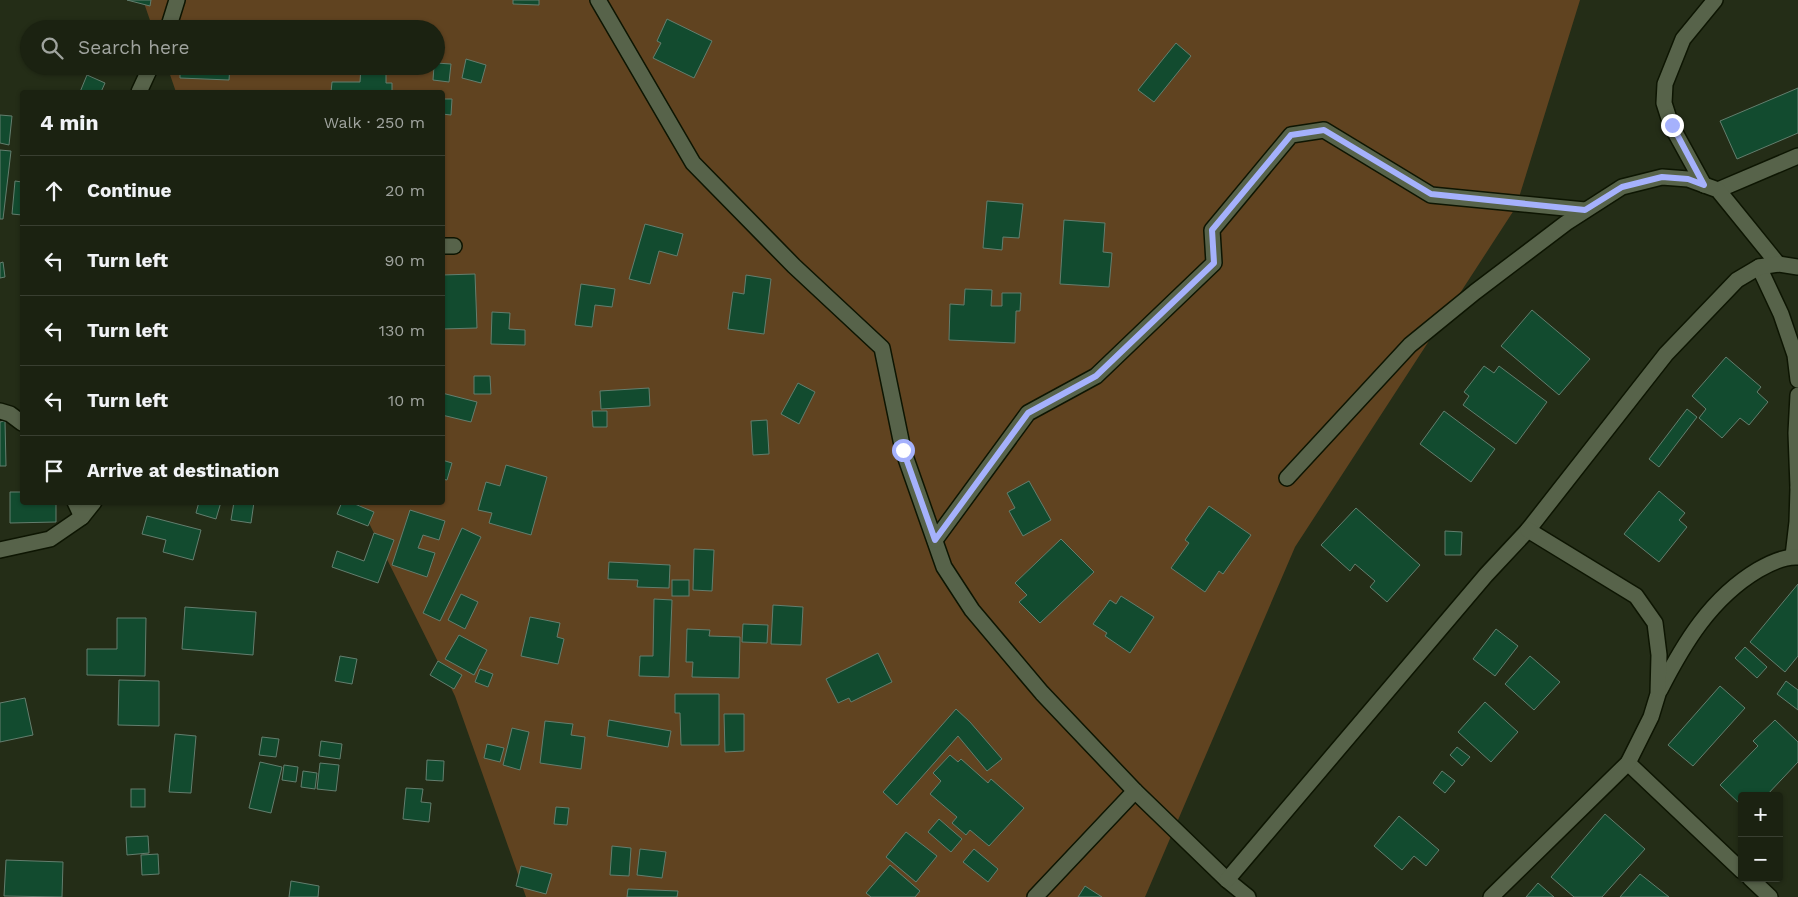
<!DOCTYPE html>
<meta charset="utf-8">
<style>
:root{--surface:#1b2211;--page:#282f1f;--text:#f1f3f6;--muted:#a0a49f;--line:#393f31}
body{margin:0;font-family:"Work Sans",sans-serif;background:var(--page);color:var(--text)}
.controls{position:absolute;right:15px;bottom:15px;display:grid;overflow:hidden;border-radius:5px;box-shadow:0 1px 4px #0004}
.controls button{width:45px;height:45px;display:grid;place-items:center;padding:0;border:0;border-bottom:1px solid var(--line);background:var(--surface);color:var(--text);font:25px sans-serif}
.stop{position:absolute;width:15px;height:15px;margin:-11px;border:4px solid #a5b1fc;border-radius:50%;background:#fff}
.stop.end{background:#a5b1fc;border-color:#fff;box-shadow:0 1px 5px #0008}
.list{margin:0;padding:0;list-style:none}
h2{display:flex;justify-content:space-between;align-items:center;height:65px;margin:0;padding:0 20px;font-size:21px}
h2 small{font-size:16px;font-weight:400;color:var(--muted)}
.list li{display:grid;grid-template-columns:32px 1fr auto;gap:15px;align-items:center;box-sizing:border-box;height:70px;padding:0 20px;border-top:1px solid var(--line)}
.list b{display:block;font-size:19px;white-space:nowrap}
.list em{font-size:16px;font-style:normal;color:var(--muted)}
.icon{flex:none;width:28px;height:28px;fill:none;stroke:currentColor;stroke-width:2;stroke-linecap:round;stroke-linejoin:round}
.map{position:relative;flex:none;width:1798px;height:897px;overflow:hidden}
.search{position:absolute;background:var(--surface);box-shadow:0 1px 4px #0004;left:20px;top:20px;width:425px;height:55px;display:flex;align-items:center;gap:12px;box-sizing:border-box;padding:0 18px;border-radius:28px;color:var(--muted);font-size:19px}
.panel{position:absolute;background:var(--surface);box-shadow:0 1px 4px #0004;left:20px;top:90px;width:425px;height:415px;border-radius:5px}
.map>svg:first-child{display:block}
</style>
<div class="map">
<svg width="1798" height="897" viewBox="0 0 1798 897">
<rect width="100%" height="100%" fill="#242d17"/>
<polygon fill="#604320" points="143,0 1580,0 1516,207 1295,547 1145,897 526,897 455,696 359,503 442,502 442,92 176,92 167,66 436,66 436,29 153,29"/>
<g fill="#124b2f" stroke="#637e6e">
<polygon points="127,0 151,0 150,6"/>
<polygon points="513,0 539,0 539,5 513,4"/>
<polygon points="667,19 712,41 694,78 653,58 661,43 657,41"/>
<polygon points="1176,43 1191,56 1154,102 1138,90"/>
<polygon points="466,59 486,65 481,83 462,78"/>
<polygon points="436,63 451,64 449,82 433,80 434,66 436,66"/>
<polygon points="180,66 230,66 229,80 180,78"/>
<polygon points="361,67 386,68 386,83 392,83 392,92 331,92 332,82 360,82"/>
<polygon points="87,75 105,83 101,92 80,92"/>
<polygon points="1798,88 1798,133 1737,159 1720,121"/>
<polygon points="442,99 452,99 451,115 442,114"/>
<polygon points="0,115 12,116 9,145 0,143"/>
<polygon points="0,150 11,151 3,219 0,219"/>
<polygon points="15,181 22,182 22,215 12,214"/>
<polygon points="987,201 1023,204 1019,238 1003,237 1002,250 983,248"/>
<polygon points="1064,220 1105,223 1103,252 1112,253 1109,287 1060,284"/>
<polygon points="645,224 683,234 677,256 659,251 650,284 629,279"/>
<polygon points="3,262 5,277 0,278 0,263"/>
<polygon points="475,274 477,328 442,329 442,275"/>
<polygon points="746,275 771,279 764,334 728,329 733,292 744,294"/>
<polygon points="581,284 615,289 612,307 595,305 592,327 575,325"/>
<polygon points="965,289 992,290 991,306 1002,306 1002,293 1021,293 1020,311 1016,311 1015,343 949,340 950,304 964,305"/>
<polygon points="1532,310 1590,359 1559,395 1501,346"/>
<polygon points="492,312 510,313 509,329 525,330 525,345 491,344"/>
<polygon points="1726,357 1761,387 1757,392 1768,402 1749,425 1740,418 1722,438 1699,418 1706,409 1692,396"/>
<polygon points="1484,366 1494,373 1499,366 1547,402 1516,444 1463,405 1469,396 1464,392"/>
<polygon points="474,376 490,376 491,394 474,394"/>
<polygon points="798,383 815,392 799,424 781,414"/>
<polygon points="649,388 650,406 601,409 600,391"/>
<polygon points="442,393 477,402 471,422 442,415"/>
<polygon points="1687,409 1697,417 1659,467 1649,459"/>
<polygon points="592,411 607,411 607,427 593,427"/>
<polygon points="1444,411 1495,449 1471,482 1420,444"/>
<polygon points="767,420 769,454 753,455 751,421"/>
<polygon points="5,421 6,466 0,466 0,422"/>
<polygon points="442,460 452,463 447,480 442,479"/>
<polygon points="506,465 547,477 531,535 489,523 492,513 478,510 486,482 500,486"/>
<polygon points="1029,481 1051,520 1023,536 1009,511 1015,508 1007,493"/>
<polygon points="1659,491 1685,513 1679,520 1687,527 1659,562 1624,534"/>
<polygon points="10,492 22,492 22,502 56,502 56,522 10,523"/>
<polygon points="199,502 221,502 216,519 196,513"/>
<polygon points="234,502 254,502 251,523 231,520"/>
<polygon points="342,502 350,502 374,512 368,526 337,514"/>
<polygon points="1209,506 1251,535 1223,574 1219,571 1205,592 1171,568 1189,543 1185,540"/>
<polygon points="1356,508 1420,565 1387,602 1370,587 1375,581 1355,564 1350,571 1321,545"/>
<polygon points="410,510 445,521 439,540 423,535 418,548 435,553 427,577 392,565"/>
<polygon points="147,516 201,530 193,560 163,552 166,540 142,534"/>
<polygon points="462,528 481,537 440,621 423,613"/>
<polygon points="1445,531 1462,532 1461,555 1445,555"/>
<polygon points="374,533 394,540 378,583 332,567 337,551 364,561"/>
<polygon points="1061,539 1094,572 1040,623 1019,602 1027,595 1015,583"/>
<polygon points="694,549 714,550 712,591 693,590"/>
<polygon points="609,562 670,565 669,588 637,587 638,580 608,579"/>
<rect x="672" y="580" width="17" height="16"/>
<polygon points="1798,584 1798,656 1785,672 1750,642"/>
<polygon points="461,594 478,602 465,629 448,620"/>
<polygon points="1121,596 1154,617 1130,653 1105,636 1107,633 1093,624 1110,600 1116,604"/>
<polygon points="654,599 672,600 669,677 639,676 640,656 653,656"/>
<polygon points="773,605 803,607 801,645 771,644"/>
<polygon points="185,607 256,612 253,655 182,649"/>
<polygon points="530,617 560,623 557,637 564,639 558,664 521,656"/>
<polygon points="117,618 146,618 145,676 87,675 87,649 117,649"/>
<polygon points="743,624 768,625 767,643 742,642"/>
<polygon points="687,629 710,630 709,636 740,637 739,678 692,677 693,662 686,662"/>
<polygon points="1496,629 1518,646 1495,676 1473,659"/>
<polygon points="459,635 487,650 474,675 445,659"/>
<polygon points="1745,647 1767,667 1757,678 1735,658"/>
<polygon points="878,653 892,682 851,702 849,698 838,703 826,679"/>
<polygon points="340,656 357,659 352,684 335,681"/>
<polygon points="1530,656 1560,682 1534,710 1505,684"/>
<polygon points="438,661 462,675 454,689 430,675"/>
<polygon points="480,669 493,674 488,687 475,682"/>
<polygon points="119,680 159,681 159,726 118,725"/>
<polygon points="1786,681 1798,690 1798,710 1777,694"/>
<polygon points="1720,686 1745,708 1693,766 1668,745"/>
<polygon points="675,694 719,694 719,745 681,745 680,713 675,713"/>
<polygon points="25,698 33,735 0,742 0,703"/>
<polygon points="1485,702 1518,732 1491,762 1458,732"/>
<polygon points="956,709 970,722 1002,759 987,771 958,736 897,805 883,792"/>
<polygon points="724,714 744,714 744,751 725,752"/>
<polygon points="609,720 671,731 668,747 607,736"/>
<polygon points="1775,720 1798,742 1798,762 1766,796 1760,796 1758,794 1757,796 1742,796 1742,806 1720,785 1758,746 1753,741"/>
<polygon points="545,721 573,724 571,735 585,737 581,769 540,763"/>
<polygon points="512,728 529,732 520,770 503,765"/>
<polygon points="175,734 196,736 191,793 169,792"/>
<polygon points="262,737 279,739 276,757 259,755"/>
<polygon points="321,741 342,744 340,759 319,756"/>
<polygon points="487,744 504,748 500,762 484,758"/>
<polygon points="1457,747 1470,757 1462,766 1450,755"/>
<polygon points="950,755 958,762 961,759 988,783 991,779 1024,808 989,846 970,830 966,835 952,823 957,817 930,794 941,781 933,773"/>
<polygon points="427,760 444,761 443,781 426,780"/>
<polygon points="260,762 282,767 271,813 249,808"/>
<polygon points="320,763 339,765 336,791 317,789"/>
<polygon points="284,765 298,767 296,782 282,780"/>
<polygon points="303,771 317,773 315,789 301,787"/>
<polygon points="1442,771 1455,781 1445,793 1433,783"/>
<polygon points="406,788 423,789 421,802 431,803 429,822 403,819"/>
<rect x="131" y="789" width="14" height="18"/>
<polygon points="556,807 569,808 567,825 554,824"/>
<polygon points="1605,814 1645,849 1602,897 1574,897 1551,877"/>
<polygon points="1399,816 1439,850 1426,866 1414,856 1402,870 1374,846"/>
<polygon points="939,819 962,839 951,852 928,832"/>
<polygon points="906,832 937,856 916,882 886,857"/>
<polygon points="148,836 149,853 127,855 126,837"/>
<polygon points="612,846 631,848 629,876 610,875"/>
<polygon points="640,849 666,852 662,878 637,875"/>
<polygon points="974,849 998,869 988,882 963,862"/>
<polygon points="158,854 159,874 142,875 141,855"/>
<polygon points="6,860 63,862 62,897 4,896"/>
<polygon points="890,865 920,891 915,897 871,897 866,893"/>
<polygon points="521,866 552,874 546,894 516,886"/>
<polygon points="1640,874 1669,897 1620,897"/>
<polygon points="291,881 319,886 318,897 289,897"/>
<polygon points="1538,883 1554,897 1526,897"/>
<polygon points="1085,886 1102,897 1078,897"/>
<polygon points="628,889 678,891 677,897 627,897"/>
</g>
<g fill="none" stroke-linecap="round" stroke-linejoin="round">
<g stroke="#0d1502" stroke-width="18">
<g id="minor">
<polyline points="598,0 693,163 794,266 882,348 903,450 944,567 972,610 1042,693 1135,791 1227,880 1248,897"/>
<polyline points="168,29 177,0"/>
<polyline points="139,92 151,66"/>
<polyline points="1704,185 1671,125 1664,103 1665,84 1683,39 1715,0"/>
<polyline points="1718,190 1798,156"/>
<polyline points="442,246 454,246"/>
<polyline points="1759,267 1781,314 1795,355 1798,380"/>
<polyline points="1798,395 1796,433 1798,487"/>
<polyline points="0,411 10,414 22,423"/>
<polyline points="1287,478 1410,345 1475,292 1566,223 1622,187 1662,177 1688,179 1718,190 1778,264"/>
<polyline points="75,502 82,517"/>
<polyline points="935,540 1028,413 1096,376 1214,263 1212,230 1291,135 1324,130 1431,195 1585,210"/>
<polyline points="0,550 50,539 82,517 94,502"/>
<polyline points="1793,556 1797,522 1798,488"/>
<path d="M1660 690C1684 643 1711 598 1758 570 1770 563 1784 556 1798 557"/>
<polyline points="1628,763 1742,871"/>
<polyline points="1750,878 1770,897"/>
<polyline points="1227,880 1486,575 1528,530 1666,354 1737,280 1759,267 1778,264 1798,267"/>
<polyline points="1035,897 1135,791"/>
<polyline points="1491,897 1628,763 1651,717 1658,694 1659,655 1655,623 1636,596 1528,530"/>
</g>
</g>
<use href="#minor" stroke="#57634a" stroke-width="15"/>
</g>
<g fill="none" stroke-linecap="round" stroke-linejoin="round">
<polyline stroke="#a5b1fc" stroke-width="6" points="903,450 935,540 1028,413 1096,376 1214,263 1212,230 1291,135 1324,130 1431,194 1585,210 1622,187 1662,177 1688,179 1704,185 1672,125"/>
</g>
</svg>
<div class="controls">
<button>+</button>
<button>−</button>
</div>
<div class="stop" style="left:903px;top:450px"></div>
<div class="stop end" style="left:1672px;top:125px"></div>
<div class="search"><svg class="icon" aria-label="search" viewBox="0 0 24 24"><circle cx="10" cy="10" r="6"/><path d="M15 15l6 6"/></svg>Search here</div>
<section class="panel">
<h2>4 min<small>Walk · 250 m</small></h2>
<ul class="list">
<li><svg class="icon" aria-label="ahead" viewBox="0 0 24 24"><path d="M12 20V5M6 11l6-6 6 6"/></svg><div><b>Continue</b></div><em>20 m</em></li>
<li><svg class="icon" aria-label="left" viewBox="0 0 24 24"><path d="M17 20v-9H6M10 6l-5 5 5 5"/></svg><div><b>Turn left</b></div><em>90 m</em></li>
<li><svg class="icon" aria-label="left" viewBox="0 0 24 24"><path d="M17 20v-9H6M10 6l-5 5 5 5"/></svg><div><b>Turn left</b></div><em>130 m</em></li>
<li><svg class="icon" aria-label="left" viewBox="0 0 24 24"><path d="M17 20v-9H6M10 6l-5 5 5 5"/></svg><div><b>Turn left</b></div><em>10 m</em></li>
<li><svg class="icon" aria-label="arrive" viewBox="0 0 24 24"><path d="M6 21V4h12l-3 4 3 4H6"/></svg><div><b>Arrive at destination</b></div></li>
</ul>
</section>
</div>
